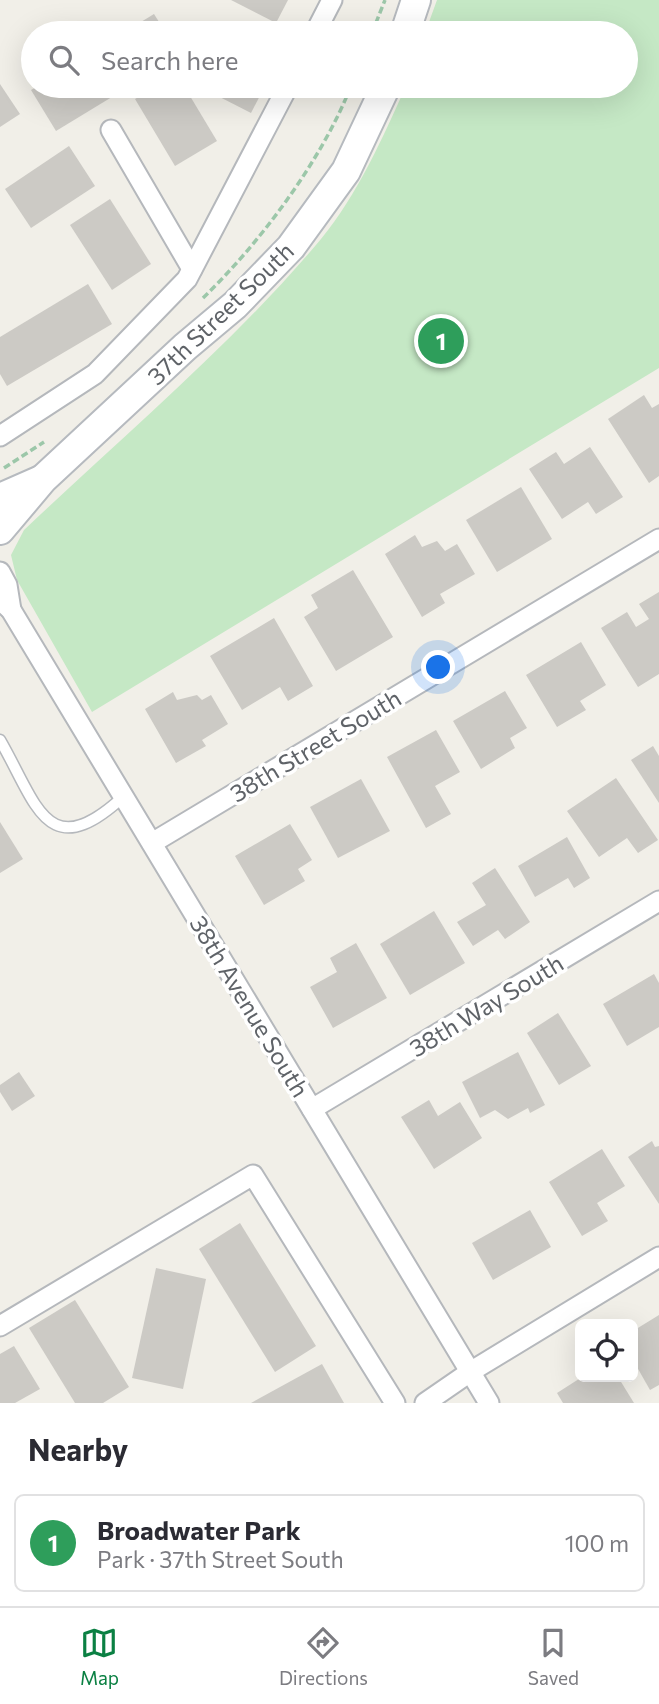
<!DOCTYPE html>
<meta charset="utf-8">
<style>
:root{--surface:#fff;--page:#f2f2f3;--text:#2b2b33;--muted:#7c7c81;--line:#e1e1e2;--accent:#0b8043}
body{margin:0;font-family:Commissioner,sans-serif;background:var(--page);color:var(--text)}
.controls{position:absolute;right:21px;bottom:21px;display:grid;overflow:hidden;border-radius:10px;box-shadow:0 7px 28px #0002}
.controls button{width:63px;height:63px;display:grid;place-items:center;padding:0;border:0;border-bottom:2px solid var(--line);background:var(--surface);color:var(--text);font:35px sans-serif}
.you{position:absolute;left:439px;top:668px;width:24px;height:24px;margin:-18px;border:5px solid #fff;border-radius:50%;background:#1a73e8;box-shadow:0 0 0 10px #1a73e833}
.badge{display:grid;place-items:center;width:46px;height:46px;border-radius:50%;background:var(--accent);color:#fff;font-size:23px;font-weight:700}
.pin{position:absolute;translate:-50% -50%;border:4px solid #fff;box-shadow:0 2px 7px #0006}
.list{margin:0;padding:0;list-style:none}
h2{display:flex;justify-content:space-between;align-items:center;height:91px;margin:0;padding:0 28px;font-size:30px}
h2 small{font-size:23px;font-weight:400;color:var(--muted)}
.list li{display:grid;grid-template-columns:46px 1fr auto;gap:21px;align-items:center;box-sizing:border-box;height:98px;margin:0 14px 14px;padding:0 14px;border:2px solid var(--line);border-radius:10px}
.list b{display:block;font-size:26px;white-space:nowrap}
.list p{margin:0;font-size:23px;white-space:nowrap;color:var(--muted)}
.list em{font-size:23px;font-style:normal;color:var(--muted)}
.icon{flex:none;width:38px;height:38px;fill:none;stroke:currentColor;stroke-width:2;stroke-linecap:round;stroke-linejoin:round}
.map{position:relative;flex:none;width:659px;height:1403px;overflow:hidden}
.search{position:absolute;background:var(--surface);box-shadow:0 7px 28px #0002;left:21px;right:21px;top:21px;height:77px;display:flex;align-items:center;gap:18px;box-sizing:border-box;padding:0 24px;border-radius:38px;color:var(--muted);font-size:26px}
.sheet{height:203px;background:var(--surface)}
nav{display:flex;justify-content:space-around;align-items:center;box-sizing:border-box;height:98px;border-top:2px solid var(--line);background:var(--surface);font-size:19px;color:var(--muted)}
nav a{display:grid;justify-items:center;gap:4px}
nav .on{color:var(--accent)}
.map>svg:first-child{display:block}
</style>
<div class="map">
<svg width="659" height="1403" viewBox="0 0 659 1403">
<rect width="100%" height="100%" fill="#f1efe8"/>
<path fill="#c5e8c5" d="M437 0H659V368L92 712 17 580 11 555 24 530C122 437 235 342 321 239 358 194 382 139 406 86H626V33H425Z"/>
<g fill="#cccac5">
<polygon points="231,0 288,0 276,23"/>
<polygon points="154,14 166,33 123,33"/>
<polygon points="243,23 262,33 238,33"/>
<polygon points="0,84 20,114 0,127"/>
<polygon points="38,86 130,86 56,131 31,90"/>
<polygon points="158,86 184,86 217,141 175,166 135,99"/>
<polygon points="211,86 265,86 251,113 208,91"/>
<polygon points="69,146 95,186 31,228 5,189"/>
<polygon points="110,199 151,264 112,290 70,225"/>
<polygon points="88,284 112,324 7,386 0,374 0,337"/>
<polygon points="644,395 652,408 659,404 659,476 649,483 608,419"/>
<polygon points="590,447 623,497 596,514 588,502 562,519 529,469 556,452 564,464"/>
<polygon points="521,487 552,539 497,572 466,520"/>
<polygon points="415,535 422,547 437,541 445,551 457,544 475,574 440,594 445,603 422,617 385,554"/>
<polygon points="353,570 393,637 336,671 304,617 318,608 311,595"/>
<polygon points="659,592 659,674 638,687 601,628 627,612 636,627 649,619 639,604"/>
<polygon points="274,618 313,686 288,701 280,687 242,710 210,656"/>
<polygon points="581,642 606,685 580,701 586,710 557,727 526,675"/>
<polygon points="505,691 527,728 510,738 515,748 481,769 453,721"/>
<polygon points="173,692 177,700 197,695 202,700 211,695 228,724 202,740 206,746 176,763 145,709"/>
<polygon points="436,730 460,772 435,786 451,814 426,828 387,757"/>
<polygon points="653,746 659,756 659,803 631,760"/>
<polygon points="616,778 658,840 638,853 627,838 599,857 567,811"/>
<polygon points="361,779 390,831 338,858 310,807"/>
<polygon points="0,822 23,859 0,873"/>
<polygon points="290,824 312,860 298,869 305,881 264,905 235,856"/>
<polygon points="567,837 590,878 574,888 568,878 535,897 518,866"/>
<polygon points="495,868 530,922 505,939 498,930 473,946 457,922 486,905 472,883"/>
<polygon points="434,911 465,963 410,995 380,944"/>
<polygon points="356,943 387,998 333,1028 310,987 337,972 330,958"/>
<polygon points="654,974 659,983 659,1027 627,1046 603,1004"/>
<polygon points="558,1013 591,1066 559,1085 527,1033"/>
<polygon points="518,1052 545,1105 530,1113 528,1108 508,1119 495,1110 480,1118 462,1082"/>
<polygon points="19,1072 35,1096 12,1111 0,1092 0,1085"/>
<polygon points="429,1100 438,1116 460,1102 482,1138 434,1169 401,1117"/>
<polygon points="652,1141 655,1147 659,1146 659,1204 628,1157"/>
<polygon points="602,1149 625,1186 597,1203 608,1221 582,1236 549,1182"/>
<polygon points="530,1210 551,1247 493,1280 472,1243"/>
<polygon points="240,1223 316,1346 275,1372 199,1249"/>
<polygon points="156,1268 206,1279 183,1389 132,1378"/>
<polygon points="75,1300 129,1387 103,1403 75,1403 29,1328"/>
<polygon points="659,1315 659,1385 650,1390 633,1360 633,1331"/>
<polygon points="14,1346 40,1389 15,1403 0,1403 0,1354"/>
<polygon points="322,1364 344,1403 251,1403"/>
<polygon points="582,1377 618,1377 634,1403 563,1403 557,1393"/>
</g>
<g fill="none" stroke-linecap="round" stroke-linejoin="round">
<g stroke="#b5b8bc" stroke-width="13">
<path id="lane" d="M0 740C37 804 47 867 124 796"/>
</g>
<g stroke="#b5b8bc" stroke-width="23">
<g id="street">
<polyline points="315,33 332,0"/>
<polyline points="111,130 192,269"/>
<polyline points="0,436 95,374 187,279 288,86"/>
<polyline points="0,572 7,585 11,610"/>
<polyline points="0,600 11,610 489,1403"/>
<polyline points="152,843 659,539"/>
<polyline points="312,1109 659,901"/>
<polyline points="0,1326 253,1175 395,1403"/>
<polyline points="425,1403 470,1372 659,1257"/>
</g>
</g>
<g stroke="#b6babf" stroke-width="32">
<g id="secondary">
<polyline points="405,33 416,0"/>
<polyline points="0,498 41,480"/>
<polyline points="0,530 43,479 185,347 235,305 291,247 346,171 386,86"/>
</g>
</g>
<g stroke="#9cc7a9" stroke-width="3.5" stroke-dasharray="7 3.5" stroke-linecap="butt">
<polyline points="372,33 385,0"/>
<path d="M203 298C260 243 322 160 351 86"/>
<polyline points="4,468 44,442"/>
</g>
<use href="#lane" stroke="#fff" stroke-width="10"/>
<use href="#street" stroke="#fff" stroke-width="19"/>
<use href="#secondary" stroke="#fff" stroke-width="28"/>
</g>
<g text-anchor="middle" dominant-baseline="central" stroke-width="7" stroke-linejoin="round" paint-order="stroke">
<g font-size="24" fill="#5f6368" stroke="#fff">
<text transform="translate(220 313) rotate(-44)">37th Street South</text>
<text transform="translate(315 745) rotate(-31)">38th Street South</text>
<text transform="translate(486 1005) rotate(-31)">38th Way South</text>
<text transform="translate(250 1006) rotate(59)">38th Avenue South</text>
</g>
</g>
</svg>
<div class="controls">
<button><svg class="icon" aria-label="locate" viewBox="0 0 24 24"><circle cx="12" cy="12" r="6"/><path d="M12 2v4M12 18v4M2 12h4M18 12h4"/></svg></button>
</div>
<div class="you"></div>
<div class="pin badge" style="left:441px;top:341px;background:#2e9e5b">1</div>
<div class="search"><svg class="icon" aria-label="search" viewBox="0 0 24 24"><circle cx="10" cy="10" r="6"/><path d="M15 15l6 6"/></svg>Search here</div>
</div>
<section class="sheet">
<h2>Nearby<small></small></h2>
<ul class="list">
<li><span class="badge" style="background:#2e9e5b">1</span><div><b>Broadwater Park</b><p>Park · 37th Street South</p></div><em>100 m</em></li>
</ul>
</section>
<nav>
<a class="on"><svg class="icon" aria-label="map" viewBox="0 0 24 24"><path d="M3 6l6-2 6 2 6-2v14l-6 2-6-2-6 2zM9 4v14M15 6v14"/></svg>Map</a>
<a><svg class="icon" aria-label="directions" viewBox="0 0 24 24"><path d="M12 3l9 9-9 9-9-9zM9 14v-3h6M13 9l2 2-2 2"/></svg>Directions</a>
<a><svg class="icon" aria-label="saved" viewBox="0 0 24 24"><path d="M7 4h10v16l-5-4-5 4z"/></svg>Saved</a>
</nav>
